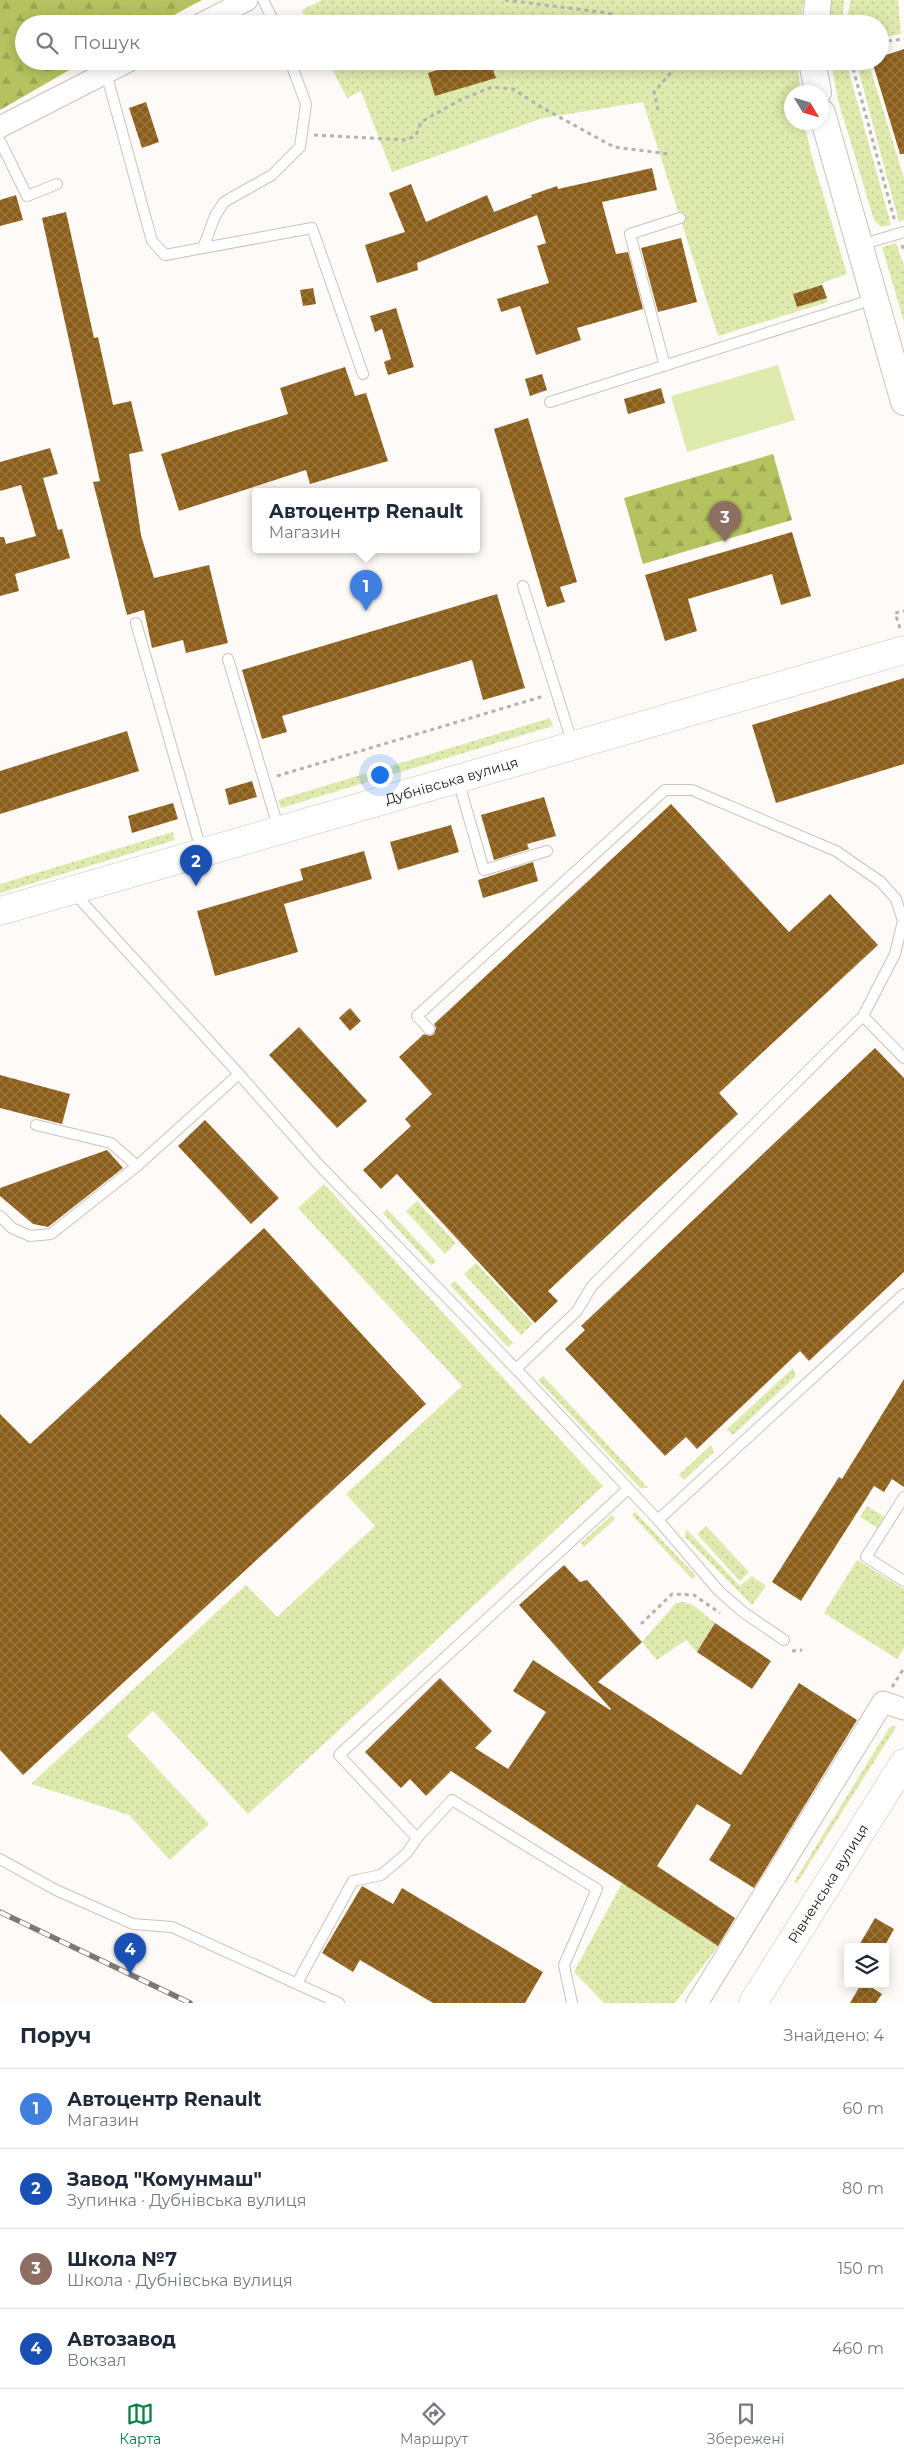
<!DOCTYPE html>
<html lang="uk">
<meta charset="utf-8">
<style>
:root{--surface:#fff;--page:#f6f6f7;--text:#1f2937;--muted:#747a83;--line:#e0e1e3;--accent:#0b8043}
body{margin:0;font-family:Montserrat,sans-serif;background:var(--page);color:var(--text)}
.controls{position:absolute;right:15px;bottom:15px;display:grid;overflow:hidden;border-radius:5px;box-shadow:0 2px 12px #0003}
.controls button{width:45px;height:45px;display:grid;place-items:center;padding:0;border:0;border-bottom:1px solid var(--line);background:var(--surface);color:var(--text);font:25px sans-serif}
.compass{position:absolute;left:784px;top:85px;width:45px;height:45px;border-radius:50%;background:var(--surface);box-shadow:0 2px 12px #0003;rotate:128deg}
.you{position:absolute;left:379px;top:774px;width:18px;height:18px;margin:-12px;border:4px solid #fff;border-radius:50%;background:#1a73e8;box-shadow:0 0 0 8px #1a73e833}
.badge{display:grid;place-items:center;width:32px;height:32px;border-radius:50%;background:var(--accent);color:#fff;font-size:16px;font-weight:700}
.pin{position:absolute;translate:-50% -41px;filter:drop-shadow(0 1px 2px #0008)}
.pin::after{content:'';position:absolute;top:26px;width:18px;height:15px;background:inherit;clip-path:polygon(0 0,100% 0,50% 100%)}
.popup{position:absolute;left:252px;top:488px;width:228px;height:65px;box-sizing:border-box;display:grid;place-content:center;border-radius:5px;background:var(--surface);filter:drop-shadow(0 1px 4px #0005);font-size:16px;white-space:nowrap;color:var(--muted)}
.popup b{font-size:19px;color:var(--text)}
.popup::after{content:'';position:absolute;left:50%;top:100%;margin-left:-10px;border:10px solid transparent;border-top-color:var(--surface)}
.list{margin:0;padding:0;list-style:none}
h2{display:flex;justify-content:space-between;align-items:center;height:65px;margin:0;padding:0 20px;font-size:21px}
h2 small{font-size:16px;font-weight:400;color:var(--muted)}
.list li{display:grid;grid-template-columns:32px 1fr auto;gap:15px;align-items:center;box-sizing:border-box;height:80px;padding:0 20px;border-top:1px solid var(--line)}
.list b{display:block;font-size:19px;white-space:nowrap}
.list p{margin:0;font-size:16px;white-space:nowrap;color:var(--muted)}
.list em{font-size:16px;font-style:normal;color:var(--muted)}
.icon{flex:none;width:28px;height:28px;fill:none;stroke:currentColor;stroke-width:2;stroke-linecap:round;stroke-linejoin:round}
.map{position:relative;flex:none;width:904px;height:2003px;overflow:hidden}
.search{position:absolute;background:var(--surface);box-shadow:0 2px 12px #0003;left:15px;right:15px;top:15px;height:55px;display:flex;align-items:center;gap:12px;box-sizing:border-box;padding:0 18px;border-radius:28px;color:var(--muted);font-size:19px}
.sheet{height:385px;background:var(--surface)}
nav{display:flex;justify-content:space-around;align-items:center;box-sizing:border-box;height:70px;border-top:1px solid var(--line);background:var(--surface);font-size:14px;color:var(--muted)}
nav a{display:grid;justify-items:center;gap:2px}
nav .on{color:var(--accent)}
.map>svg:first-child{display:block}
</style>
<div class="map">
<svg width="904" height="2003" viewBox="0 0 904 2003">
<defs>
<pattern id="grass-dots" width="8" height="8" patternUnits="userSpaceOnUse" patternTransform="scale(1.25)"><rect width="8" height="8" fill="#dfeaae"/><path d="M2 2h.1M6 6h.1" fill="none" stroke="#bfc895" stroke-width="1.8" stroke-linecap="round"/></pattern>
<pattern id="forest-firs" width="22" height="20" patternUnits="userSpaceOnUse" patternTransform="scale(1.25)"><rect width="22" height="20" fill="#b4c35f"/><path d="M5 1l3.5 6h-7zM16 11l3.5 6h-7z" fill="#9aa752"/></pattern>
<pattern id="building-cross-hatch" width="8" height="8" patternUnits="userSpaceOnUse" patternTransform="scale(1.25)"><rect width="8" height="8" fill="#8b5d16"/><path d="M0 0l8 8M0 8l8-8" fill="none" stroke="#9a7947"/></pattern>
</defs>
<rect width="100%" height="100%" fill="#fefaf7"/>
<g fill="url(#grass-dots)">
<polygon points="322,0 804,0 800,24 309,24 302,10"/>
<polygon points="830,0 844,0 842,24 830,24"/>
<polygon points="850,0 898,0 901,34 880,38 880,24 847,24"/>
<polygon points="328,61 798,61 800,92 792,92 792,122 804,123 812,157 847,274 822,283 828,302 718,336 643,102 543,118 392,172 361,91 347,98"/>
<polygon points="831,61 846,61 891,225 881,227 874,220 838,100"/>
<polygon points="856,61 868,61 904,178 904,220 899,222"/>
<polygon points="896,243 904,266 904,322 882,247"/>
<polygon points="550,718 553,726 281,808 278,800"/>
<polygon points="173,832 175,840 0,893 0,884"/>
<polygon points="324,1184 603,1486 248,1814 153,1711 127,1736 209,1824 170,1860 129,1815 31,1784 246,1585 277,1617 375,1526 346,1494 462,1386 298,1208"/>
<polygon points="417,1201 456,1243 445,1254 406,1211"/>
<polygon points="387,1209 436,1261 431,1265 383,1213"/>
<polygon points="476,1263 533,1324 521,1335 464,1274"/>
<polygon points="455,1281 513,1343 508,1347 450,1285"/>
<polygon points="793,1368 796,1376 733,1435 727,1429"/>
<polygon points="543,1376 648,1488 640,1488 538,1380"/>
<polygon points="711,1445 714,1452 684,1480 679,1475"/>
<polygon points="867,1506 890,1520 879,1529 860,1517"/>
<polygon points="635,1512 696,1576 692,1579 632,1515"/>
<polygon points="612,1515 615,1519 584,1547 581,1543"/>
<polygon points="706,1526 749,1572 740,1581 697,1534"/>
<polygon points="686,1529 740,1586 752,1576 766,1586 752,1605 685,1537"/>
<polygon points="857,1560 904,1589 904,1648 897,1659 824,1613"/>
<polygon points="683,1602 693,1605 715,1623 697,1652 686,1640 657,1660 642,1642 676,1603"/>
<polygon points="893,1725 896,1727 797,1883 794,1882 889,1728"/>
<polygon points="622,1883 718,1946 675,2003 604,2003 574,1972"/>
</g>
<g fill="url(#forest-firs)">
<polygon points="0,0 202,0 157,24 24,24 24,61 85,61 0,110"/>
<polygon points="773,454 792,520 643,564 624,498"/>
</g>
<polygon fill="#dfeaae" points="778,365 795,420 687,452 671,396"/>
<g fill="url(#building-cross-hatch)">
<polygon points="904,49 904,154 900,154 872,61 880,61 880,57"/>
<polygon points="467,61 490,61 496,78 435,96 428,73"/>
<polygon points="146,102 159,142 142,148 129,108"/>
<polygon points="652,168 657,190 602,202 616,254 628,252 643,309 577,328 581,340 536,355 520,306 501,312 497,299 549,283 537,246 546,243 537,215 417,263 418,270 377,283 365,245 405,232 389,193 411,184 426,222 487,195 494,212 532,197 531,195 557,186 558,189"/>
<polygon points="16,195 23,220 0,226 0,200"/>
<polygon points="66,212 94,338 98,337 113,405 131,401 143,451 129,454 141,535 154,578 209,565 228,643 186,653 183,640 152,648 144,610 127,615 93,482 100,481 42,218"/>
<polygon points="681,238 697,302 658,312 641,248"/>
<polygon points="822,285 827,298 797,307 793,294"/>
<polygon points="313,288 316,304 303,306 300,290"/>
<polygon points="396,308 414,367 388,375 384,362 391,359 382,329 375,332 370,316"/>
<polygon points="345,367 355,396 366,393 388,461 310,484 306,470 179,511 161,454 288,414 280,388"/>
<polygon points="542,374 547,390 530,396 525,379"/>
<polygon points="661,388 665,403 628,414 624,399"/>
<polygon points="528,418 577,582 560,587 565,602 547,607 494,429"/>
<polygon points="50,448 58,474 43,478 58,530 62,529 70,558 15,574 19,591 0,596 0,537 4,537 6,544 36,536 21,485 0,491 0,462"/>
<polygon points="792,532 811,596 781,605 772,574 688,599 697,631 665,641 645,575"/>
<polygon points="497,594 525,688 483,700 472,660 282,716 287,732 262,739 242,670"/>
<polygon points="904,678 904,764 776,803 752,725"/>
<polygon points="127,731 139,771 0,814 0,771"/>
<polygon points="252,781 257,797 229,805 225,789"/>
<polygon points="544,797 556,836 527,844 529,849 494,860 481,815"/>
<polygon points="173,803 178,819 132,833 128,816"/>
<polygon points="671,804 789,932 830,894 878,945 719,1093 738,1114 548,1291 558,1301 535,1323 397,1174 381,1189 363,1170 411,1126 405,1119 432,1094 399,1057 424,1034 430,1036 434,1034 436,1028 434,1024"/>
<polygon points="451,825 459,852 398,870 390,842"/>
<polygon points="364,851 372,879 284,904 298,952 215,976 197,911 303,880 300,869"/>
<polygon points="533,862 538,881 483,898 478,880"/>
<polygon points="350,1008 361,1021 350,1031 339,1018"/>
<polygon points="299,1027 367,1101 337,1128 269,1055"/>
<polygon points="875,1048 904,1078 904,1272 809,1361 800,1351 697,1449 686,1437 665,1456 565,1349 585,1330 581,1326"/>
<polygon points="0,1075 70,1094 62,1124 0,1108"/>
<polygon points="205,1120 279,1198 251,1224 178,1146"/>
<polygon points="107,1150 123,1168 48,1227 33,1224 0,1196 0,1188"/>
<polygon points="264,1228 426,1404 23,1775 0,1750 0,1414 30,1444"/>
<polygon points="904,1379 904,1487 892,1479 884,1492 874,1486 801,1601 772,1582 839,1477 842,1479"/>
<polygon points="564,1565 580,1582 587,1580 642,1642 598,1682 741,1775 799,1683 857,1720 754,1888 709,1860 731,1825 697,1804 657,1866 735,1918 718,1946 451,1771 426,1796 410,1779 401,1788 365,1752 440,1678 492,1731 475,1748 508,1769 546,1712 513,1691 533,1660 610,1710 611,1709 519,1605"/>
<polygon points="715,1623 771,1661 752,1689 697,1652"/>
<polygon points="362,1886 393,1904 402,1888 543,1972 525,2003 433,2003 360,1960 353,1972 322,1953"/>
<polygon points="875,1918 894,1929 884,1947 858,1947"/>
<polygon points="861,1984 866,1984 882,1994 876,2003 850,2003"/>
</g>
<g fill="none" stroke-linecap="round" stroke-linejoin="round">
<g stroke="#ccc2bb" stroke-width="12">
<g id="service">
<polyline points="263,0 275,24"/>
<polyline points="106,73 152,241 165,255 312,228 363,374"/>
<polyline points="0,141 27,196 57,184"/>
<polyline points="860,245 904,232"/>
<polyline points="203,248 215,216 224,202 272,175 300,147 306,104 290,61"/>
<polyline points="665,366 630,234 680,218"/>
<polyline points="550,402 874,299"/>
<polyline points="523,586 573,745"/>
<polyline points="136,623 202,853"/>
<polyline points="228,659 279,830"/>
<polyline points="458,780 484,870 547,851"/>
<polyline points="74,893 239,1074 319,1165 516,1369 658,1520 719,1591 743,1612 784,1640"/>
<polyline points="863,1016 904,1058"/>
<polyline points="429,1029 417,1016 665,790 692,790 836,851 881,882 896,899 903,921 895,954 863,1016 592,1286 577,1311 516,1369"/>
<polyline points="36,1125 111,1143 137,1166"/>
<polyline points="0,1216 12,1228 30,1236 51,1234 137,1166 239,1074"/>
<polyline points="904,1497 866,1557 904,1581"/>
<polyline points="658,1520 904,1294"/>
<polyline points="417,1838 339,1755 628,1489"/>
<polyline points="0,1859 56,1890 133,1924 172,1927 339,2003"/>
<polyline points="297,1983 353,1881 381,1875 407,1853 417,1838 452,1800 597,1889 564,1965 572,2003"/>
</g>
</g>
<g stroke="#ccc2bb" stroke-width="23">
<g id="minor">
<polyline points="201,24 247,0"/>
<polyline points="0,127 129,61"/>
<polyline points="697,2003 883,1702 904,1709"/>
</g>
</g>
<g stroke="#ccc2bb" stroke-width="28">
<g id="tertiary">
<polyline points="816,24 818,0"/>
<polyline points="812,61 818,92"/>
<polyline points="822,113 904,402"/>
</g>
</g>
<g stroke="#ccc2bb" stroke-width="29">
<g id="secondary">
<path id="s1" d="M0 911 904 650"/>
</g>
</g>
<g stroke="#ccc2bb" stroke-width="29">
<g id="primary">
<path id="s2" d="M753 2003 904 1763"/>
</g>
</g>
<g stroke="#b6b2af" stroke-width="3" stroke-dasharray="4 4" stroke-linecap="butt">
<polyline points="505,0 608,13 631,24"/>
<polyline points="880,42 904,39"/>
<polyline points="851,61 895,222"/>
<polyline points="658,110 654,92 673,70 669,61"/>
<polyline points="314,135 407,140 416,135 421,122 460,100 492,87 513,89 541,107 614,147 670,154"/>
<polyline points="902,245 904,252"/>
<polyline points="900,628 895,613 904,611"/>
<polyline points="277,776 544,696"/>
<polyline points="641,1624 672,1594 694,1595 720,1613"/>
<polyline points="792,1651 802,1650"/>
<polyline points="892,1687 904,1668"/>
</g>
<use href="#service" stroke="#fff" stroke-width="10"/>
<use href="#minor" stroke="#fff" stroke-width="21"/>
<use href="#tertiary" stroke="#fff" stroke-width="26"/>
<use href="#secondary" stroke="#fff" stroke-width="28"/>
<use href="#primary" stroke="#fff" stroke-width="28"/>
<g stroke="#7b7875" stroke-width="5.5">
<polyline id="rail" points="0,1912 190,2003"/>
</g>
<use href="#rail" stroke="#fff" stroke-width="4" stroke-dasharray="11" stroke-linecap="butt"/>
</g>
<g text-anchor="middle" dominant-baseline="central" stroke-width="5" stroke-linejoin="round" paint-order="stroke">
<g font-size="14" fill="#1e1b18" stroke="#fff">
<text stroke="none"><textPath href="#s1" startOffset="470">Дубнівська вулиця</textPath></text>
<text stroke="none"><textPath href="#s2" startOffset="141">Рівненська вулиця</textPath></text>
</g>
</g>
</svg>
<div class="controls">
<button><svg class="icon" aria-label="layers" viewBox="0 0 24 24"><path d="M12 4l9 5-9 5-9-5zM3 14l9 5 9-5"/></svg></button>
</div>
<svg class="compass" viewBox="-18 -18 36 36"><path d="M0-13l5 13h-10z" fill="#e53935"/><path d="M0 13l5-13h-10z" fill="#747a83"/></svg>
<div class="you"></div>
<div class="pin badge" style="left:366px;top:611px;background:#3f7fe0">1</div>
<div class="popup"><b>Автоцентр Renault</b>Магазин</div>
<div class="pin badge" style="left:196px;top:886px;background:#1a4fb4">2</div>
<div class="pin badge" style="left:725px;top:542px;background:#8d6e63">3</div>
<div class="pin badge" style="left:130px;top:1974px;background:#1a4fb4">4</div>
<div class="search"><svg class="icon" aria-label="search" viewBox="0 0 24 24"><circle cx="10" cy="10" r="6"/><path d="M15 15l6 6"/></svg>Пошук</div>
</div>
<section class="sheet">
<h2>Поруч<small>Знайдено: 4</small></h2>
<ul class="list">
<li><span class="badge" style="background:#3f7fe0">1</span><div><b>Автоцентр Renault</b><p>Магазин</p></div><em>60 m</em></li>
<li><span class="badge" style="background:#1a4fb4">2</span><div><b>Завод &quot;Комунмаш&quot;</b><p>Зупинка · Дубнівська вулиця</p></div><em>80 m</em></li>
<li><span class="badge" style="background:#8d6e63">3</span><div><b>Школа №7</b><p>Школа · Дубнівська вулиця</p></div><em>150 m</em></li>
<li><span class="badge" style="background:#1a4fb4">4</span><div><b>Автозавод</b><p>Вокзал</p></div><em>460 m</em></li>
</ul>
</section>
<nav>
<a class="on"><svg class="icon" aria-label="map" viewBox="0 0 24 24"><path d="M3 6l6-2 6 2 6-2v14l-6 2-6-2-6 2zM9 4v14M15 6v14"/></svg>Карта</a>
<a><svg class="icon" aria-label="directions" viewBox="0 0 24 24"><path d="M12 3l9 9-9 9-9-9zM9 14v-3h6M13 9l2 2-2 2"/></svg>Маршрут</a>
<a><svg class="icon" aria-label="saved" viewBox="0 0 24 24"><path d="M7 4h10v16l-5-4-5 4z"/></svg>Збережені</a>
</nav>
